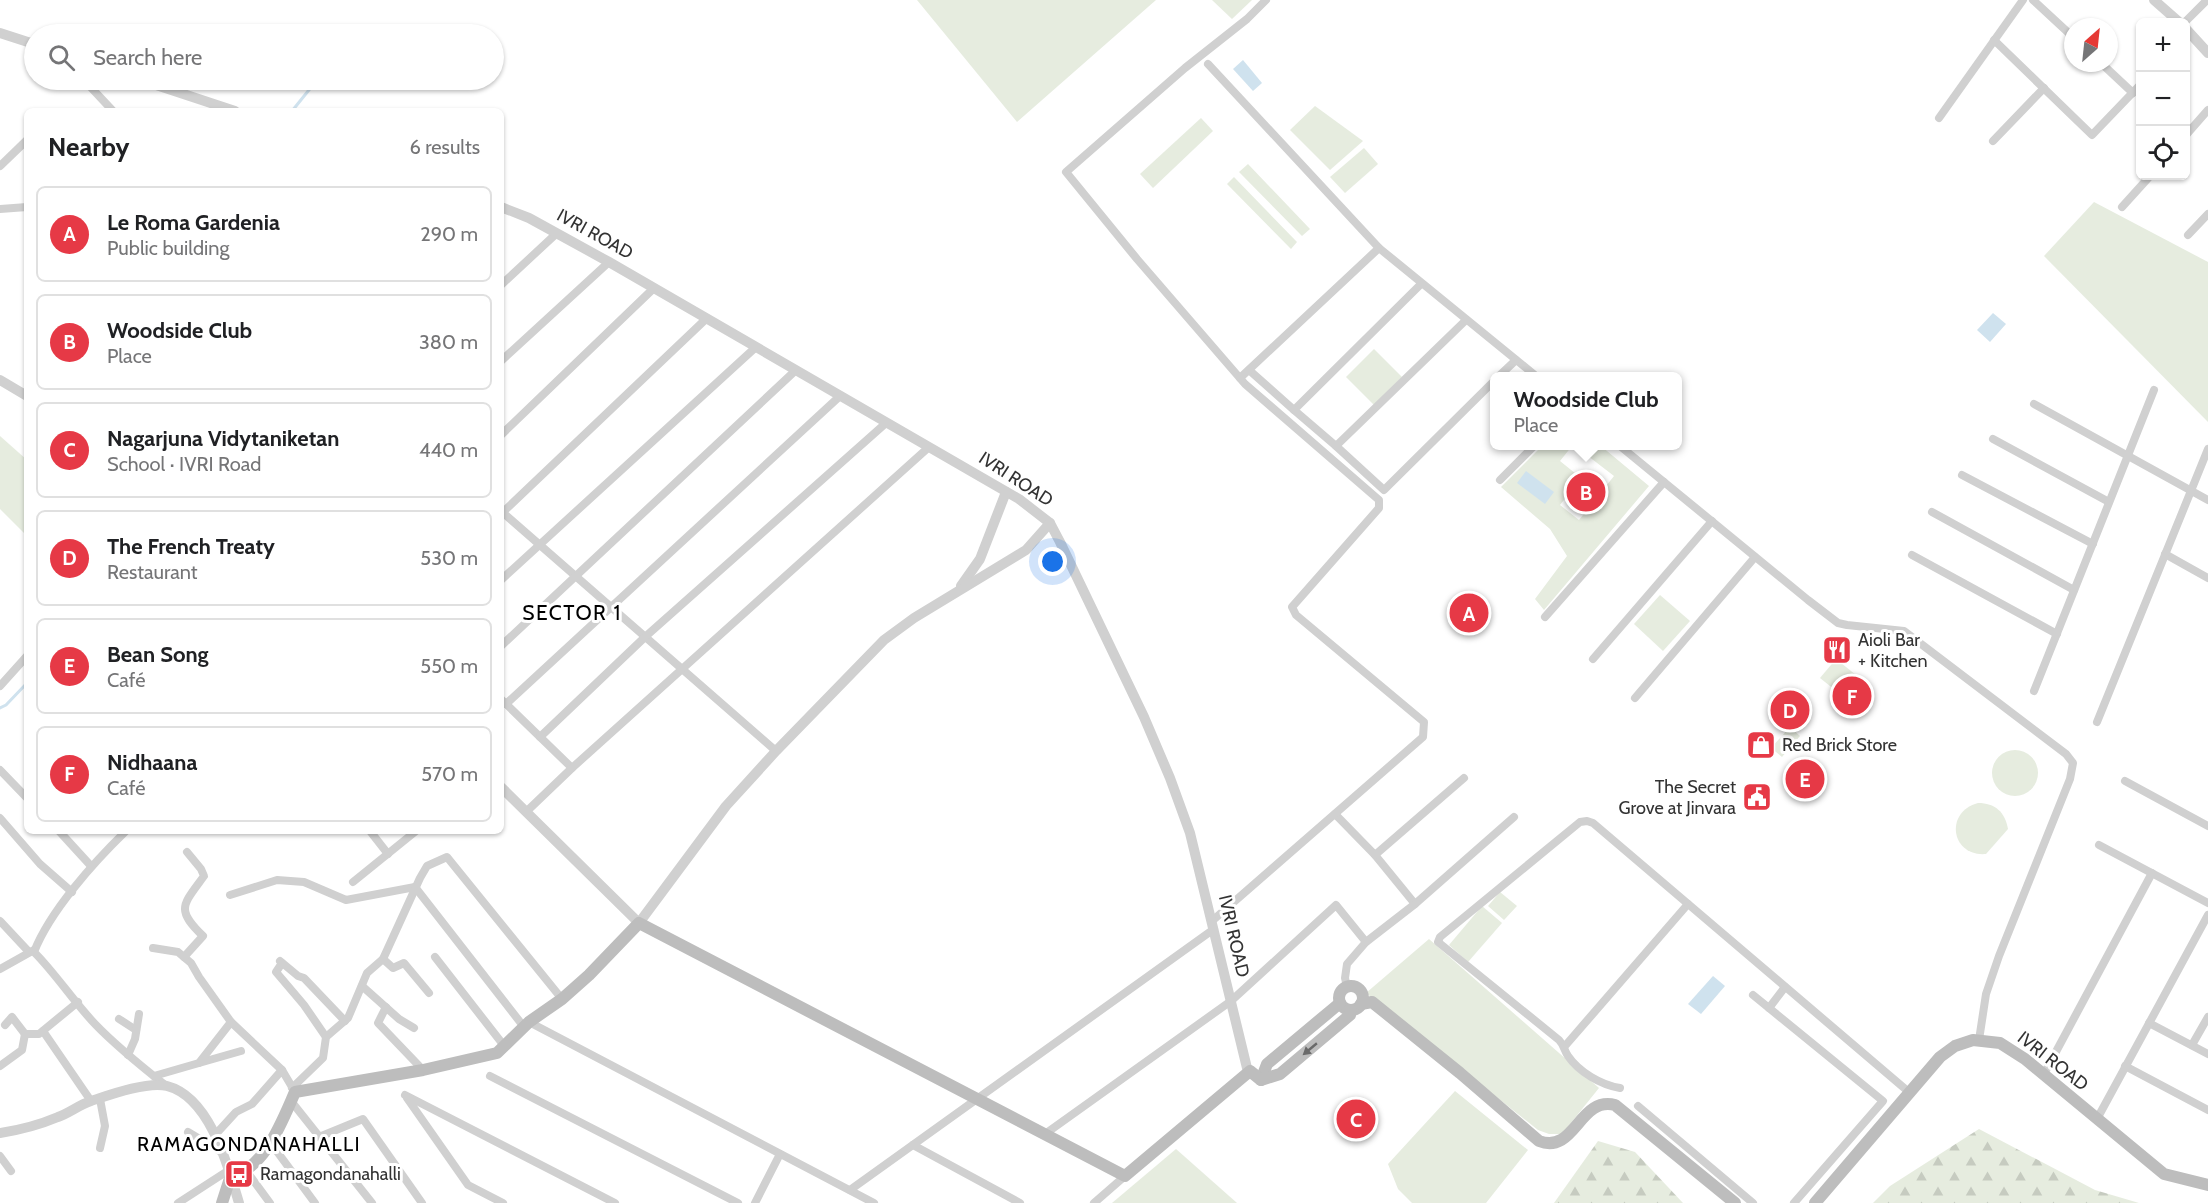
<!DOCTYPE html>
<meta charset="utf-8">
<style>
:root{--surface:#fff;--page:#f6f6f6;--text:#202124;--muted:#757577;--line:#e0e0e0;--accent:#e63946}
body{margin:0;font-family:Cabin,sans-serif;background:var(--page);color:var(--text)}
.controls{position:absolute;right:18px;top:18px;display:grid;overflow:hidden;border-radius:9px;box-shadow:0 2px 4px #0004}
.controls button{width:54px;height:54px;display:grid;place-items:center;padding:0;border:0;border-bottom:2px solid var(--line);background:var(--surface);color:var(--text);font:30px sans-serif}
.compass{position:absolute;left:2064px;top:18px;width:54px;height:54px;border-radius:50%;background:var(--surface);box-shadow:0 2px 4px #0004;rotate:27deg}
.you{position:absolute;left:1053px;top:562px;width:21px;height:21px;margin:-15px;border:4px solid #fff;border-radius:50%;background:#1a73e8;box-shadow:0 0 0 9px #1a73e833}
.badge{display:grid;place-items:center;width:39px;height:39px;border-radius:50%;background:var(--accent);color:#fff;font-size:20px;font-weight:700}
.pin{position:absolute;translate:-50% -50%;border:3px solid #fff;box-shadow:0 2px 6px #0006}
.popup{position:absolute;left:1490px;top:372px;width:192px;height:78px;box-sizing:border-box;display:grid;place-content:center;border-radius:9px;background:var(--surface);filter:drop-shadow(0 2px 4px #0005);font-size:20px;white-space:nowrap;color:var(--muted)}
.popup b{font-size:22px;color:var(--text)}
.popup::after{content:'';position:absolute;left:50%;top:100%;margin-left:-12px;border:12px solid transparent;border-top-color:var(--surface)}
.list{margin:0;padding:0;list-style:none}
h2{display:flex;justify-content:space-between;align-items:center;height:78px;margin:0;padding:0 24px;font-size:26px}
h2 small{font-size:20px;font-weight:400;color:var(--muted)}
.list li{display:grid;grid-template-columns:39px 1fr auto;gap:18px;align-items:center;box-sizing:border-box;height:96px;margin:0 12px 12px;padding:0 12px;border:2px solid var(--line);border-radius:9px}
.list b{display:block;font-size:22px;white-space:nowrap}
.list p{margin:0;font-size:20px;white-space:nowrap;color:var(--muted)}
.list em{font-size:20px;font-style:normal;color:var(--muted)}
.icon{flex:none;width:33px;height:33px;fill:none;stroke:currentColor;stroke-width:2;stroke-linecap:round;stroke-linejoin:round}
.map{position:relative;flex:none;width:2208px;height:1203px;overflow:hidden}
.search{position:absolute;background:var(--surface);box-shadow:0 2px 4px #0004;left:24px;top:24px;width:480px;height:66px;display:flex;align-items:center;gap:15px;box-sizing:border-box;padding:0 21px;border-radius:33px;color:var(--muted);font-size:22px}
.panel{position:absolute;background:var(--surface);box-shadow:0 2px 4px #0004;left:24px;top:108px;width:480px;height:726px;border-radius:9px}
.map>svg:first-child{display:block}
</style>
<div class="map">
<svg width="2208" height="1203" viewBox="0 0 2208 1203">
<defs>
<pattern id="forest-firs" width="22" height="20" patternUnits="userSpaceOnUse" patternTransform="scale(1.5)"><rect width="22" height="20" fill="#e6ecdf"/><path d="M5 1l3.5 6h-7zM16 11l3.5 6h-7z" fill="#c6cbc0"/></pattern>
</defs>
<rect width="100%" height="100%" fill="#fff"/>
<g fill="#e6ecdf">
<polygon points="917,0 1156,0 1017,122"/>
<polygon points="1212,0 1252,0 1232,19"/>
<polygon points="1315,106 1363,141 1330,170 1290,130"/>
<polygon points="1201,118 1213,131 1153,188 1140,174"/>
<polygon points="1364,148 1378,164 1345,193 1330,177"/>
<polygon points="1248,164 1310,229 1302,236 1239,172"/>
<polygon points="1234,177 1297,242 1291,249 1227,184"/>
<polygon points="2094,202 2208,262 2208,422 2044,256"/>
<polygon points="1374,349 1402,377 1374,405 1346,377"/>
<polygon points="0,436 27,460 27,536 0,509"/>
<polygon points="1542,446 1572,446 1560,461 1581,478 1560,505 1579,520 1614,476 1575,446 1601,446 1649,486 1544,610 1535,599 1567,556 1550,529 1501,487"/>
<polygon points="1660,595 1690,621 1663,651 1634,624"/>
<polygon points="1836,659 1856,675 1840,694 1820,678"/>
<polygon points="1790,727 1800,736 1782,757 1771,748"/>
<circle cx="2015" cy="773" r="23"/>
<path d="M1978 803C1995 803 2005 812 2008 829L1986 854C1951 857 1944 812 1978 803Z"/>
<polygon points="1500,892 1517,906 1504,920 1488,906"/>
<polygon points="1482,906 1502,923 1468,962 1449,945"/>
<polygon points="1429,939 1599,1088 1562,1134 1549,1134 1538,1130 1366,993"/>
<polygon points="1455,1091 1528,1150 1486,1203 1412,1203 1398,1189 1388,1164"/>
<polygon points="1176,1149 1237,1203 1112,1203"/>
</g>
<g fill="url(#forest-firs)">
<polygon points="1979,1129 2095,1190 2139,1203 1873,1203 1890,1186"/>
<polygon points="1598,1141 1635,1152 1683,1203 1554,1203"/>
</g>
<g fill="#cfe2ee">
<polygon points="1243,60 1262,83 1253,91 1233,69"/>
<polygon points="1993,313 2006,324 1990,342 1977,330"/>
<polygon points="1526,471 1554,492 1545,504 1517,483"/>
<polygon points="1713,976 1725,986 1701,1014 1688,1004"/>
</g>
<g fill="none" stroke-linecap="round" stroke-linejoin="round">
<g stroke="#cfe2ee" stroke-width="3">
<polyline points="292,111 317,80"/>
<polyline points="0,708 6,705 27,683"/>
</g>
<g stroke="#d0d0d0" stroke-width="8">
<polyline points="2033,0 2073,37"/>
<polyline points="2185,22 2207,0"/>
<polyline points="1994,40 2092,135 2140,85"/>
<polyline points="2101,63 2133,93"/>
<polyline points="1208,64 1379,248 1536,376"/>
<polyline points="84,80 113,111"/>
<polyline points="1939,118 2023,0"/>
<polyline points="2186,135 2208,110"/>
<polyline points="1993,141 2044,88"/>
<polyline points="0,166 27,140"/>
<polyline points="2122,207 2150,176"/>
<polyline points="0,209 27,207"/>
<polyline points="2188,235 2208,214"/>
<polyline points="1421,284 1294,410 1336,446 1384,490 1494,381"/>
<polyline points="501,285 557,233"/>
<polyline points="501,361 609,262"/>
<polyline points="1249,370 1294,410"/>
<polyline points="1499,376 1516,360"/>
<polyline points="1240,378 1379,248"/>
<polyline points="2034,404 2208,500"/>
<polyline points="501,435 654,288"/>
<polyline points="1993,439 2109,502"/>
<polyline points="1336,446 1466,320"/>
<polyline points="1620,446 1808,600 1838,623 1847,625 1904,631 2066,754 2073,763 2070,779 1999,956 1986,994 1979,1040"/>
<polyline points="1962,475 2093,544"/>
<polyline points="1500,480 1534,446"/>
<polyline points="501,511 776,751"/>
<polyline points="1932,512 2074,590"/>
<polyline points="501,514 707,318"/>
<polyline points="2165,554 2208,578"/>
<polyline points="1912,555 2057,634"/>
<polyline points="501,580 756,347"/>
<polyline points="1545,617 1664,482"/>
<polyline points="501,646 796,370"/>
<polyline points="1593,659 1712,521"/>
<polyline points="0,686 27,656"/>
<polyline points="2034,691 2154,390"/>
<polyline points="1635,698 1755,557"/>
<polyline points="501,699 572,768"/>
<polyline points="506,704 840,396"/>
<polyline points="2097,722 2208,449"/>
<polyline points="540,737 645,637 886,423"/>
<polyline points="0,770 27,798"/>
<polyline points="2125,781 2208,826"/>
<polyline points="526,812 572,768 929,447"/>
<polyline points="1335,814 1375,855 1415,904"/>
<polyline points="0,818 40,864 72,892"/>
<polyline points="59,831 91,866"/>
<path d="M126 831C94 862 50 911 34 952 56 974 73 1001 95 1024 116 1046 141 1066 165 1085"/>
<polyline points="370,831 388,854"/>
<polyline points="2099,845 2208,903"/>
<polyline points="1375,855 1464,778"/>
<polyline points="353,882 416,831"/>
<polyline points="415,887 524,1027"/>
<polyline points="230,895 277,880 304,882 346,900 415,887"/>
<polyline points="0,921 29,952"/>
<polyline points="1212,921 1423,737 1424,722 1296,615 1292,607 1379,508 1379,500 1245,384 1137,259 1066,172 1185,68 1247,19 1266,0"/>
<polyline points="153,948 178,952 191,963 199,977 231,1022"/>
<path d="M184 957 203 936C175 909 183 905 204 876L201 869 187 852"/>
<polyline points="435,957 505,1047"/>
<polyline points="383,959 393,968 404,963 429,993"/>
<polyline points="280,961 298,976 304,978 345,1021"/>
<polyline points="282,963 276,972 304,1005 326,1037"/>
<polyline points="0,969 34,950"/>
<polyline points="362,986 399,1019 414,1028"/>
<polyline points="1347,987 1345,978 1347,964 1366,942 1415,904 1514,817"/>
<polyline points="1753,995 1883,1101 1794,1203"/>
<polyline points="386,1007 378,1023 423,1070"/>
<polyline points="1769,1008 1785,987"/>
<polyline points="119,1019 136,1030"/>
<polyline points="529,1022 874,1203"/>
<polyline points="2149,1023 2208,1054"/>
<polyline points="5,1025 12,1017 25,1034"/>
<polyline points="43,1031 91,1101"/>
<polyline points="2192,1045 2208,1017"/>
<polyline points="1565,1046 1688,904"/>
<polyline points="128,1055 135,1039 139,1014"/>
<polyline points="199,1063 241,1051"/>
<polyline points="0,1066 22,1050 25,1034 39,1034 78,1002"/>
<polyline points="2125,1066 2208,1110"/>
<polyline points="2044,1074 2152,873"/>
<polyline points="154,1076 199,1063 231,1022 282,1070"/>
<polyline points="490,1076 738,1203"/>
<polyline points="292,1088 323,1058 326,1037 348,1018 367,973 383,959 420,878 427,866 447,857 562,999"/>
<path d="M1620 1088C1601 1085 1579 1072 1568 1056 1564 1050 1564 1045 1559 1040L1438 942 1440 937 1580 822 1587 821 1593 823 1910 1093"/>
<polyline points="405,1095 615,1203"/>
<polyline points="407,1098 468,1185 503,1203"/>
<polyline points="100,1099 105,1126 100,1148"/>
<polyline points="291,1101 372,1203"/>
<polyline points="1638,1106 1753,1203"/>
<polyline points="2097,1119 2208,915"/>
<polyline points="188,1132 223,1153"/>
<polyline points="1045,1134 1231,1001 1336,905 1366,942"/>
<polyline points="215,1135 236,1112 252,1104 282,1070 295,1092"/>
<polyline points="319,1137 363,1119 422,1203"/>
<polyline points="270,1142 315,1203"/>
<polyline points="913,1145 1020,1203"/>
<polyline points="0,1156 11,1171"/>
<polyline points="245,1169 270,1203"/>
<polyline points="850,1190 1214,929"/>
<polyline points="178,1203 229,1170"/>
<polyline points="755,1203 780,1154"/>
<polyline points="1094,1203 1125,1176"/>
</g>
<g stroke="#d0d0d0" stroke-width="10">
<polyline points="2154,0 2179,22"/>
<polyline points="2186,29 2208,53"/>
<polyline points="0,33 34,44"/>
<polyline points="141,80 235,111"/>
<polyline points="501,207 529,218 609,262 1019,499 1050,523 1060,542 1144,717 1170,778 1190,833 1247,1068 1250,1071"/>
<polyline points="0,380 27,396"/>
<polyline points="961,586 980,559 1006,492"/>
<polyline points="501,787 639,923 726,806 776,751 884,640 914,618 1026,550 1050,523"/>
<path d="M0 1133C20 1130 39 1125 58 1117 69 1113 79 1105 91 1101 109 1095 148 1081 167 1086 210 1097 228 1166 239 1203"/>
</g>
<g stroke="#bdbdbd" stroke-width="12">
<circle cx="1351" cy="998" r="12"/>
<path d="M1361 1004 1372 1002 1460 1073 1539 1141C1575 1155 1579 1096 1615 1105L1735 1203"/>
<polyline points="1261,1080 1267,1064 1340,1003"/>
<path d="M222 1203 231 1175C264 1171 283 1119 295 1092L423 1070 497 1053 529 1022 562 999 589 975 639 923 1125 1176 1250 1071 1261 1080 1280 1074 1350 1015 1351 1010"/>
<polyline points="1815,1203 1940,1057 1955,1046 1973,1040 2000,1043 2025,1059 2164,1174 2208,1185"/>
</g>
</g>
<defs><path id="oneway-solid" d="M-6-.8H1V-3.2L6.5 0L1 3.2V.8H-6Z" transform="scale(1.5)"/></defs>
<use fill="#6a6a6a" href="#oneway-solid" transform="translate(1310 1049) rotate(140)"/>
<defs>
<g id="restaurant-square" transform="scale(1.5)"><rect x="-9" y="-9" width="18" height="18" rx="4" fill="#e63946" stroke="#fff"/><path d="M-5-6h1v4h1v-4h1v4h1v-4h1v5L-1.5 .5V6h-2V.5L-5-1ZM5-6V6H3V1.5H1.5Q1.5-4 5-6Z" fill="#fff"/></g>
<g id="shop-square" transform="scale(1.5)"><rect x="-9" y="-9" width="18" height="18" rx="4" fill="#e63946" stroke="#fff"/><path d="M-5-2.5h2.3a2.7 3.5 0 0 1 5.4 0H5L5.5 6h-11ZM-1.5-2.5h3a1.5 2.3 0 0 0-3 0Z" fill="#fff"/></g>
<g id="civic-square" transform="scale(1.5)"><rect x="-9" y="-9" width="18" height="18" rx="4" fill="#e63946" stroke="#fff"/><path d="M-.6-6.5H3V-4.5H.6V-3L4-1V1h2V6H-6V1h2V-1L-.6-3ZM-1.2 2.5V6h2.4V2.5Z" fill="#fff"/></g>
<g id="bus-square" transform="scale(1.5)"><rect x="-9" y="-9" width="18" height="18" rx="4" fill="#e63946" stroke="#fff"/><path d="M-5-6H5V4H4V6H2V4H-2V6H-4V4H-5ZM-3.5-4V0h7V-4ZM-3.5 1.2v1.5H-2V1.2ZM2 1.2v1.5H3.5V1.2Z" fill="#fff"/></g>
</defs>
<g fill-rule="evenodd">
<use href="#restaurant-square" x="1837" y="650"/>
<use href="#shop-square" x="1761" y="745"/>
<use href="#civic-square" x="1757" y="797"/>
<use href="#bus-square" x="239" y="1174"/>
</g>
<g text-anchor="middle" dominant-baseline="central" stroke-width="6" stroke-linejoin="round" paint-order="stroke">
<g font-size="18" fill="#333" stroke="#fff">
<text transform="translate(595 234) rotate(29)">IVRI ROAD</text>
<text transform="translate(1016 479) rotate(33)">IVRI ROAD</text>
<text transform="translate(1234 936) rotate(77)">IVRI ROAD</text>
<text transform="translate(2053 1061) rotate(38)">IVRI ROAD</text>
</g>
<g font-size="18" fill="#333" stroke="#fff" text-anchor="start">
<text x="1858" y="640">Aioli Bar<tspan x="1858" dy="21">+ Kitchen</tspan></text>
<text x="1782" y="745">Red Brick Store</text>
<text x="1736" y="787" text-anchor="end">The Secret<tspan x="1736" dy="21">Grove at Jinvara</tspan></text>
<text x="260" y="1174">Ramagondanahalli</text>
</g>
<g font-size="20" letter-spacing="1.5" fill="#000" stroke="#fff">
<text x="249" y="1144">RAMAGONDANAHALLI</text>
</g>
<g font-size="21" letter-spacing="1.5" fill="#000" stroke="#fff">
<text x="572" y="612">SECTOR 1</text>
</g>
</g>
</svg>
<div class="controls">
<button>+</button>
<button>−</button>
<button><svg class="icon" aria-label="locate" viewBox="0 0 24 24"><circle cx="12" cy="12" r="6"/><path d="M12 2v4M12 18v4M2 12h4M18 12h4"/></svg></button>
</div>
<svg class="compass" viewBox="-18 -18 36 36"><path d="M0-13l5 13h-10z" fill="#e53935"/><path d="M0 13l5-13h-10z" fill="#757577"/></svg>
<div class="you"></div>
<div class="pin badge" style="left:1469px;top:613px">A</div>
<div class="pin badge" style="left:1586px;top:492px">B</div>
<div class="popup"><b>Woodside Club</b>Place</div>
<div class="pin badge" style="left:1356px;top:1119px">C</div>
<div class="pin badge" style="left:1790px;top:710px">D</div>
<div class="pin badge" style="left:1805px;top:779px">E</div>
<div class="pin badge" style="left:1852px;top:696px">F</div>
<div class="search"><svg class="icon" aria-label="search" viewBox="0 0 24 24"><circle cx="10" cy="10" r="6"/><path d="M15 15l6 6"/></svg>Search here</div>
<section class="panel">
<h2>Nearby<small>6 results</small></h2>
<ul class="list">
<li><span class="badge">A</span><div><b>Le Roma Gardenia</b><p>Public building</p></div><em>290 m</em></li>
<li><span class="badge">B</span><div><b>Woodside Club</b><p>Place</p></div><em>380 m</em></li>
<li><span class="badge">C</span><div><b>Nagarjuna Vidytaniketan</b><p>School · IVRI Road</p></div><em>440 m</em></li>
<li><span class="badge">D</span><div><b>The French Treaty</b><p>Restaurant</p></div><em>530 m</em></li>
<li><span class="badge">E</span><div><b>Bean Song</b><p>Café</p></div><em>550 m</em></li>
<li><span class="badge">F</span><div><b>Nidhaana</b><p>Café</p></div><em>570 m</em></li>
</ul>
</section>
</div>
